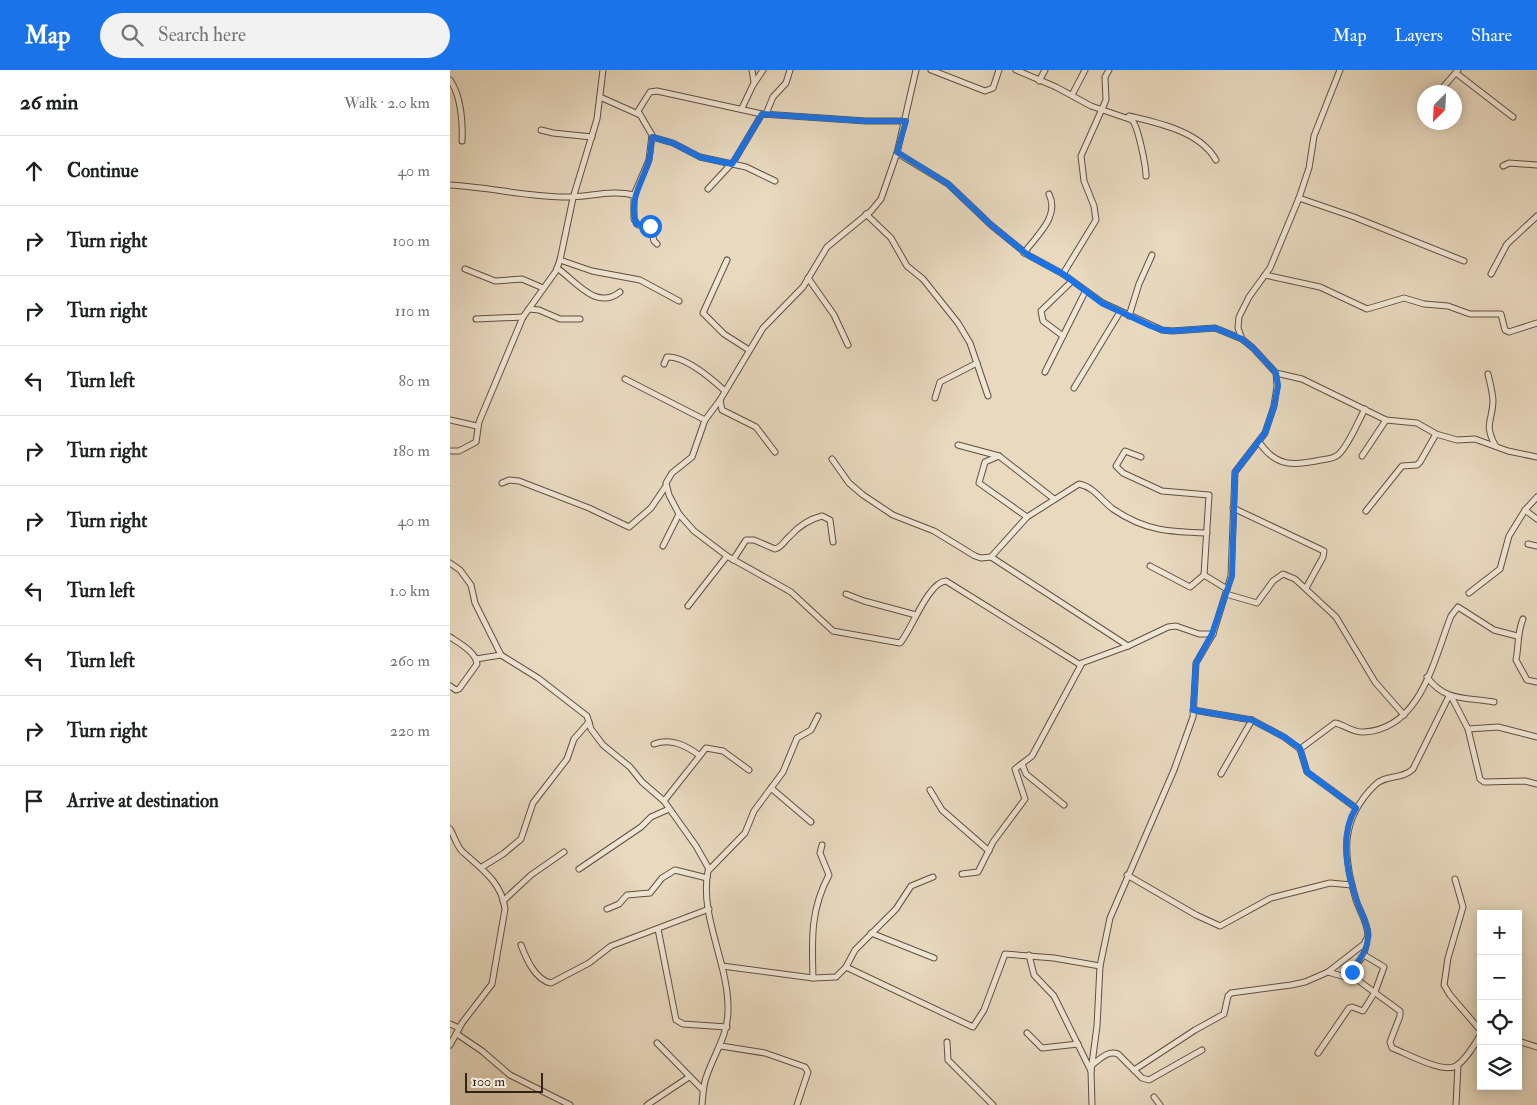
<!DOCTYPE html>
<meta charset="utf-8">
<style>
:root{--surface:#fff;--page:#f2f2f2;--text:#202124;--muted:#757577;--line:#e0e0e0;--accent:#1a73e8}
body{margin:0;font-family:"IM FELL Double Pica",serif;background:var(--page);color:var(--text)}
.controls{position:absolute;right:15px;bottom:15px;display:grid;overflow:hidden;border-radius:0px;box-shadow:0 2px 12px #0003}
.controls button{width:45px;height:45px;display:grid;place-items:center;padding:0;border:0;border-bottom:1px solid var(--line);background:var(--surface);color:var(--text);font:25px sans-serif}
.compass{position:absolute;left:967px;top:15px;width:45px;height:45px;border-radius:50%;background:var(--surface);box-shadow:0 2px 12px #0003;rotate:204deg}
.scale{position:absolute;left:15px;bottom:12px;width:78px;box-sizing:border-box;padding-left:5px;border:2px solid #322316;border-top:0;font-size:14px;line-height:18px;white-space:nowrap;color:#322316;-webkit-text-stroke:4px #f0e6d5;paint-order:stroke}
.stop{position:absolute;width:15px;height:15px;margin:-11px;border:4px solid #1a73e8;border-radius:50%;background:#fff}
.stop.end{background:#1a73e8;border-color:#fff;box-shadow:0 1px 5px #0008}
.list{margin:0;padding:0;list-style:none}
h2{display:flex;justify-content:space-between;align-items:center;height:65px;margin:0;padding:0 20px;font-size:21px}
h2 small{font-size:16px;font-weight:400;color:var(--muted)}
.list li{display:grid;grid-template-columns:32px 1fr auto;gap:15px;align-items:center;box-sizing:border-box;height:70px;padding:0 20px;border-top:1px solid var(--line)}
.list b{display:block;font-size:19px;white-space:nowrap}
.list em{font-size:16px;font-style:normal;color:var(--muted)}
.icon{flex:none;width:28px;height:28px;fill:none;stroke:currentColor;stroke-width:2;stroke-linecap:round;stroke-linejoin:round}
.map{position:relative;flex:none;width:1087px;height:1035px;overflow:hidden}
header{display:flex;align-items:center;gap:30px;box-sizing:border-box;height:70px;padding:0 25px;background:var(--accent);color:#fff}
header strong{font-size:24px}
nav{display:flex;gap:28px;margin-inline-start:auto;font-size:18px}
.search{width:350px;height:45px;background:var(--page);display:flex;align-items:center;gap:12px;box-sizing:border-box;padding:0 18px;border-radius:28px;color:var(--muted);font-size:19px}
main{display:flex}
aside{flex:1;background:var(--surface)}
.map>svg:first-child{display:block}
</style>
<header>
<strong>Map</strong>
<div class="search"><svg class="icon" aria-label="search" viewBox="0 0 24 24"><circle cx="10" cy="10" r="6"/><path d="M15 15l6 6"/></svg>Search here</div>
<nav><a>Map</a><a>Layers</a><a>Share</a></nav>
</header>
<main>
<aside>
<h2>26 min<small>Walk · 2.0 km</small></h2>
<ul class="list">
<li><svg class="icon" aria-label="ahead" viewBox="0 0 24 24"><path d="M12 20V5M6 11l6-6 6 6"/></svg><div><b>Continue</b></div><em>40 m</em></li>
<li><svg class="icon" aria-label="right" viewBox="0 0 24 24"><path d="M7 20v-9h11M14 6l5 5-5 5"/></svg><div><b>Turn right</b></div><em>100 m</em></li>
<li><svg class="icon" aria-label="right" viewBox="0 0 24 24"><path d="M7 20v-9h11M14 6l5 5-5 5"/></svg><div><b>Turn right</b></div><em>110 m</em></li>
<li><svg class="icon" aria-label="left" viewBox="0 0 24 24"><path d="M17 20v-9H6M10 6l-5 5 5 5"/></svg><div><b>Turn left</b></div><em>80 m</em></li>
<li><svg class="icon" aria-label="right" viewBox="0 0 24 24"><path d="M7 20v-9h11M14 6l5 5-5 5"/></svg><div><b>Turn right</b></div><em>180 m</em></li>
<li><svg class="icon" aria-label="right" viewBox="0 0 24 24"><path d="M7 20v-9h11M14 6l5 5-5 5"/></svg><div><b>Turn right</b></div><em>40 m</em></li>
<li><svg class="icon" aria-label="left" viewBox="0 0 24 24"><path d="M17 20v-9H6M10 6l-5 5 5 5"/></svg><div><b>Turn left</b></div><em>1.0 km</em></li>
<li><svg class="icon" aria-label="left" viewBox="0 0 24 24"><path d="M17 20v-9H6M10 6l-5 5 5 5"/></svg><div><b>Turn left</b></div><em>260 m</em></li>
<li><svg class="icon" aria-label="right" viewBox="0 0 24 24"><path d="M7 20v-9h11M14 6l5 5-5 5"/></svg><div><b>Turn right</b></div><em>220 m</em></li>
<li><svg class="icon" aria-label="arrive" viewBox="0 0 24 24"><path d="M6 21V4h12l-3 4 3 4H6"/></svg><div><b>Arrive at destination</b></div></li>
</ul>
</aside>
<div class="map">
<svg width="1087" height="1035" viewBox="0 0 1087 1035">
<rect width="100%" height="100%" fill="#e8d9bf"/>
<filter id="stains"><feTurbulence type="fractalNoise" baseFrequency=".004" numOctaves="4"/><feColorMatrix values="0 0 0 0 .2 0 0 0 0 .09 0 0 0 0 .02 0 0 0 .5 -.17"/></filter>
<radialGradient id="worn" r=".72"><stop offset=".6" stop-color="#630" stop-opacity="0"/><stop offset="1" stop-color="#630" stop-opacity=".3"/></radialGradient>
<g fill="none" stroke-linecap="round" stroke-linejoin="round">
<g stroke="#605040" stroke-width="7">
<g id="minor">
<polyline points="302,0 304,12"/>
<path d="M466 0 447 83 431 129 421 141 377 177 353 217 313 258 270 330 255 350 242 387 222 403 216 413 219 425 229 444 244 461 277 486 341 522 383 561 450 573C461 561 478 512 496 511L629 594 678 576 718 557 726 556 749 564H763"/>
<polyline points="481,0 535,21 543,18 549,0"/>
<path d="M566 0 606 17 641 36 682 50C688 56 696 96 696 106"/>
<polyline points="1006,3 1063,47"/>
<path d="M0 10C11 26 13 52 12 71"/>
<polyline points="589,11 595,0"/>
<polyline points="989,22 1008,0"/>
<polyline points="622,25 635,0"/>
<polyline points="150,27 188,44"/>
<polyline points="292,38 303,15 313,0"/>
<polyline points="316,44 323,27 336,13 340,0"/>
<path d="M679 46C708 53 750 61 766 90"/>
<polyline points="91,60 103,63 142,67"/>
<polyline points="202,67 223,73 250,87 296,97 325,111"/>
<polyline points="447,83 498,114 541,155 578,185 613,204 653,233 712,260 722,261 765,258 792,269"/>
<polyline points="1053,96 1059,93 1087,95"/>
<path d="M0 115C37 117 74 126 112 127 137 128 160 119 184 125"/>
<polyline points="258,119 284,91 312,44"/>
<polyline points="849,128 904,147 1014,191"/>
<polyline points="416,144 441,168 457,196 473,209 508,253 520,273 538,326"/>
<polyline points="207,174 204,171 200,156 188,155 184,149 184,125 199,90 202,65 188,41 200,22 207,21 312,44 416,51 455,51"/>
<path d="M574 183C587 165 610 147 599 124"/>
<polyline points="110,190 142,201 190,210 229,231"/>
<polyline points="277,190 253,243 274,264 299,280"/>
<path d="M107 198C126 211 146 241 170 222"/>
<polyline points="15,199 45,211 72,209 93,218"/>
<polyline points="613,204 646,150 644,136 634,111 631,86 656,30 655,7 659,0"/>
<polyline points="1041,204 1057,174 1087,146"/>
<polyline points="815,205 870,217 917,239 954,228 974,234 998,236 1020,244 1051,244 1055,260 1059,262 1087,253"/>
<polyline points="358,208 384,245 398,275"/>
<polyline points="79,239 89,240 110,249 130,249"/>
<polyline points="679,246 689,214 702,185"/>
<polyline points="26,249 73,247"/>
<polyline points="613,266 593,251 591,241 622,211"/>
<path d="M214 294 217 287C236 286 262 309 275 321"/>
<polyline points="595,302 635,222"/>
<polyline points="826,303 852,309 936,350 967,353 986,364 1007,370 1025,369 1058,381 1087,387"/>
<path d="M1038 304C1040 313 1043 323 1043 332 1042 352 1034 354 1045 375"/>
<polyline points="175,309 255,350"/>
<polyline points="624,318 670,242"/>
<polyline points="485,328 490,312 527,293"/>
<polyline points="270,330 272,340 306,357 325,382"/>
<polyline points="0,350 27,356"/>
<path d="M809 372C826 397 843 396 871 390 877 389 884 389 889 384 900 373 907 353 915 339"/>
<polyline points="508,375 549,386 604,429"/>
<polyline points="0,381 9,381 26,372 29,352 73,247 106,201 110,190 123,128 147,49 153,0"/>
<polyline points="549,386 535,392 529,413 577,447"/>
<polyline points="912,386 936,350"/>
<polyline points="691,387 675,381 666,396 673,403 712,421 759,425 754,505 777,519"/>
<polyline points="382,389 399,413 413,425 443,445 484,461 525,486 531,488 541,487 678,576"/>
<polyline points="52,413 59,410 69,411 139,438 179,457 201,438 216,416"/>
<polyline points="783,438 874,481 873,487 856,518"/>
<polyline points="1075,440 1087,449"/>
<polyline points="916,441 952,396 967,395 970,392 986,364"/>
<polyline points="1078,474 1087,476"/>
<polyline points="213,476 229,444"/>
<path d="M541 487 577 447 629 414C644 417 652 431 663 439 695 461 720 462 757 463"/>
<path d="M283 490 296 470H304L325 479C332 477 334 471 340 466 348 457 360 449 372 446L380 450 383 472"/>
<polyline points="0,493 10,500 21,515 25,533 51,585 88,608 137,646 141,659 153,675 180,697 192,712 214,731 246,776 259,799"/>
<polyline points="700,496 740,517 754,505"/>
<polyline points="1019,523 1050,499 1059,466 1075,440 1087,427"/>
<polyline points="396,524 414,531 466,545"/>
<polyline points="776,524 807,533 823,511 833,504 845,509 886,547 925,612 954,645"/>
<polyline points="238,536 277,486"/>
<path d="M1073 549C1067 563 1069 575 1066 590L1077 610 1087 612"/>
<path d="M0 567C9 573 26 582 27 594L9 619 6 620 0 616"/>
<polyline points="26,589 51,585"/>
<path d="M977 607C995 632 1016 627 1044 632"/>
<polyline points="1002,628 1018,659 1030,709 1034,712 1075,711 1087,714"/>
<polyline points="743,640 802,650 834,667 850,679 857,702 906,738"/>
<polyline points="1018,659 1048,657 1087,667"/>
<path d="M204 674C221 668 235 675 249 685"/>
<path d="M850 679 885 653C895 655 903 663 914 662 971 659 984 589 1001 546L1008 537 1044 560 1067 566"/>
<polyline points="572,694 576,704 614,735"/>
<polyline points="771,704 802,650"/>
<polyline points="321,718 361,752"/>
<polyline points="480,720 492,740 539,781"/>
<polyline points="214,731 256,678 273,681 299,700"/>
<path d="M0 759C5 767 7 778 14 783 32 799 52 813 55 839L42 914 12 953 0 975"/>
<polyline points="32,797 53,784 71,769 83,733 117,689 124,669 139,652"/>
<polyline points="129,799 191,757 201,747 219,739"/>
<polyline points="512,804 528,802 543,772 575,729 565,699 582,686 631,595"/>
<polyline points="677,805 746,845 770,856 821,828 880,813 902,815"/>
<polyline points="1005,809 1013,837 998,888 994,915 1000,925 1031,961"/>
<polyline points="53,831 81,805 114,782"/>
<polyline points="157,839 169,834 177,825 200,823 212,808 225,800 257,808"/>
<polyline points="208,859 226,950 233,954 277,957"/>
<polyline points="421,863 484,888"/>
<path d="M71 875C76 888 85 910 101 913L139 893 161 876 259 839"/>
<polyline points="579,885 584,905 604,926 641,1001"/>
<polyline points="272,896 363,908 386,907 396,897 405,880 446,839 461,816 483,807"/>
<polyline points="396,897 523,957 534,940 555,884 604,888 650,896"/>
<path d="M878 902 914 874 918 866C918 853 910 842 906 830 893 786 889 750 925 715 936 704 952 710 963 699L999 626"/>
<polyline points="901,907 904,898 914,885 916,873"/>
<path d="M363 908C362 870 360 840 379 805L370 783 372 775"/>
<polyline points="0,954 9,958"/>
<polyline points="577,963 592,978 628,974"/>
<polyline points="7,964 32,981 60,1005 120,1035"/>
<polyline points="1068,971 1087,977"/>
<polyline points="497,972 498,990 543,1035"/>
<polyline points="207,973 253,1020"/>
<polyline points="271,976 315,983 355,997 358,1002 347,1035"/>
<polyline points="868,983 899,938 902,937 913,941 925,922 934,897 914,885"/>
<path d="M642 995C650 989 658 980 668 984L692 1008 699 1010 752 980"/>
<path d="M684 1000 745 960 774 944 778 926 781 923 841 915 855 912 878 902 909 911 950 941V946L940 972 942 978C956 983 993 1004 1006 996 1016 990 1025 974 1031 964"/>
<polyline points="704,1027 710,1035"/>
<polyline points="197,1035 239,1007"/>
<path d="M252 1035C253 1025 253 1014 257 1005 265 982 278 965 278 940 279 894 249 846 258 801L295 763 304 741 333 702 347 668 361 660 368 646"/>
<polyline points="642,1035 641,1001 647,956 650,896 660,848 724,700 743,647 746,593 763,564 781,506 785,402 815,363 824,336 827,316 826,303 803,278 792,269 788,258 789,247 799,227 820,198 849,128 859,98 864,66 890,0"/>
<polyline points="1006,1035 1008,995"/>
</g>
</g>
<use href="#minor" stroke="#f0e6d5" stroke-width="5"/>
</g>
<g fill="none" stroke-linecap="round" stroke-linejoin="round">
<path stroke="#1a73e8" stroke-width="6" d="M200 156 186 154C178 129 193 112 199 90 201 83 201 74 202 67L223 73 250 87 282 94 312 44 416 51H456L447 82 498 114 541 155 578 185 613 204 652 233 701 256 712 260 722 261 765 258 792 269 803 278 826 303 828 316 824 336 815 363 785 402 782 506 762 564 746 593 743 640 802 650 834 667 850 678 857 702 906 738C889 764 897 804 907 831 910 842 918 853 918 864 918 884 909 887 902 902"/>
</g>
<rect width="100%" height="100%" filter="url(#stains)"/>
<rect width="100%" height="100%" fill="url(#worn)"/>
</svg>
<div class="controls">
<button>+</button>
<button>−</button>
<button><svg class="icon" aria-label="locate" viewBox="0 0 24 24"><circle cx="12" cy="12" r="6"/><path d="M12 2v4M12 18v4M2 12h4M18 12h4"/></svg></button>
<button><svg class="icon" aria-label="layers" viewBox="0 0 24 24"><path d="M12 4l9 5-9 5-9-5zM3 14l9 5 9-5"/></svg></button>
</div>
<svg class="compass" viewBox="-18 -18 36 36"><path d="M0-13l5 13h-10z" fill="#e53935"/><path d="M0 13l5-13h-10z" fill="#757577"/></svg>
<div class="scale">100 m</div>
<div class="stop" style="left:200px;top:156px"></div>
<div class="stop end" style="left:902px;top:902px"></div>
</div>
</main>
